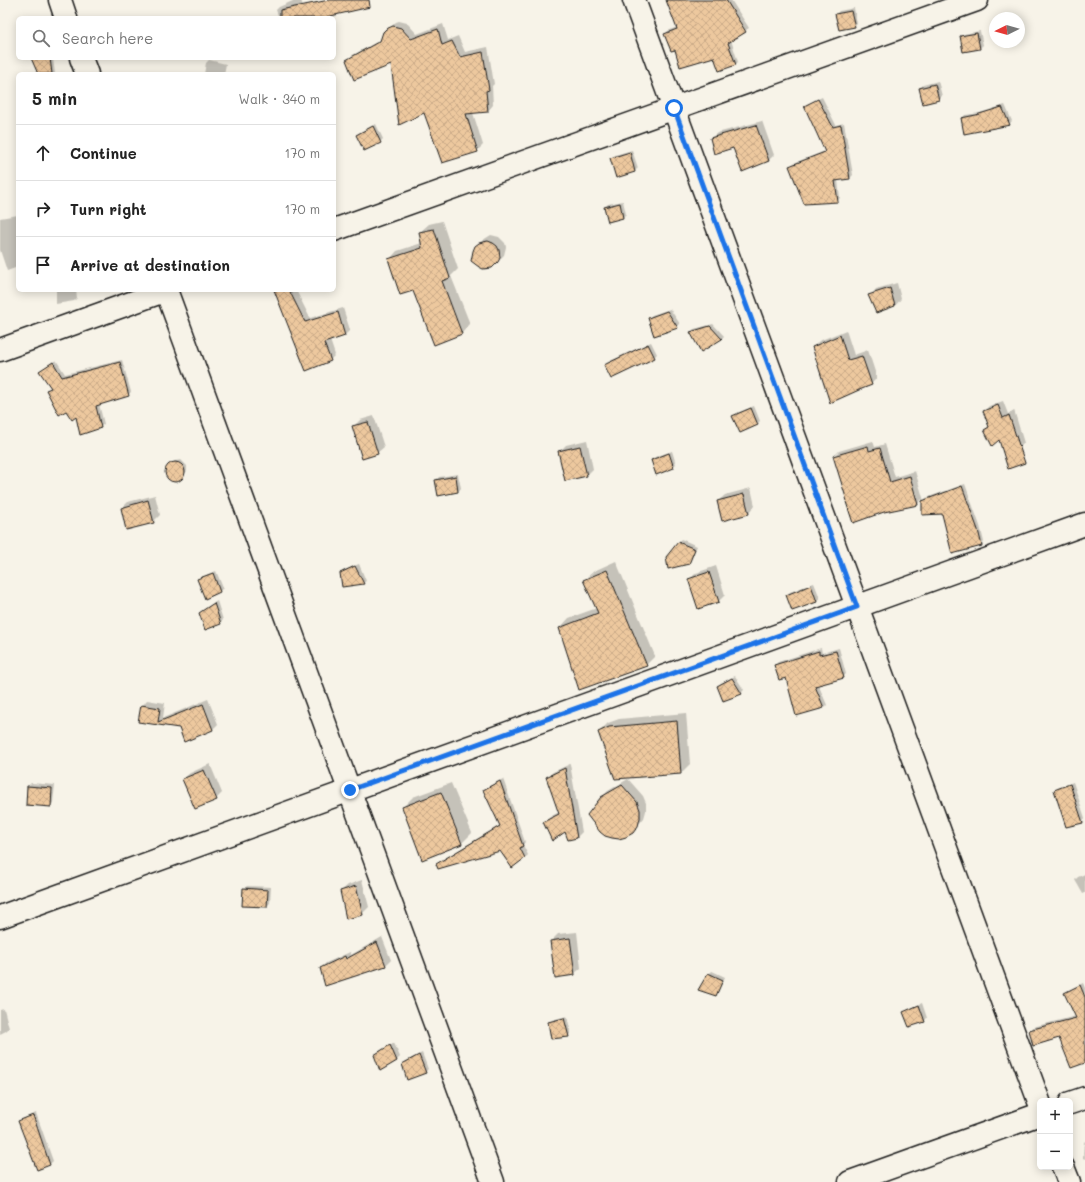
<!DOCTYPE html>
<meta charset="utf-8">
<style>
:root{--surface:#fff;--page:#f6f6f6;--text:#222;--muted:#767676;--line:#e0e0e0}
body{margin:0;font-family:Mali,sans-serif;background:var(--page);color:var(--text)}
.controls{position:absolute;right:12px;bottom:12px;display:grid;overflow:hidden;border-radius:6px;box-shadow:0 2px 10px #0003}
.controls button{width:36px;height:36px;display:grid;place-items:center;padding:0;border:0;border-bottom:1px solid var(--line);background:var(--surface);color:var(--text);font:20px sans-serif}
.compass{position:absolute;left:989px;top:12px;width:36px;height:36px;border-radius:50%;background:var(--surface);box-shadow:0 2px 10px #0003;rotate:265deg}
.stop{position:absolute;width:12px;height:12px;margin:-9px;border:3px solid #1a73e8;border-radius:50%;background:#fff}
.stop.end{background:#1a73e8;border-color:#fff;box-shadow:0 1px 4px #0008}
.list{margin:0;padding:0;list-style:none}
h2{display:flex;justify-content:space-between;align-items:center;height:52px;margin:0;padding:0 16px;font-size:17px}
h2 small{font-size:13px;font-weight:400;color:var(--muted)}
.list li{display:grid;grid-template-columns:26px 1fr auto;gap:12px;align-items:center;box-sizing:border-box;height:56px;padding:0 16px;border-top:1px solid var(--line)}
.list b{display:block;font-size:15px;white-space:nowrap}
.list em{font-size:13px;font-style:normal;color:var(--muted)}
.icon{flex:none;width:22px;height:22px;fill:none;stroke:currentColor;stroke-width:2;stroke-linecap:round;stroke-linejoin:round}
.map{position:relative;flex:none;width:1085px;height:1182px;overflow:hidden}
.search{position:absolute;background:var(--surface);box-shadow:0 2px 10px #0003;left:16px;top:16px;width:320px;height:44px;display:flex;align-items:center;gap:10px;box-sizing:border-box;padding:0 14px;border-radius:6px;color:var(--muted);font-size:15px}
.panel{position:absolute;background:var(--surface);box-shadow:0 2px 10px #0003;left:16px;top:72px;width:320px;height:220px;border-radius:6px}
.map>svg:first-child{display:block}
</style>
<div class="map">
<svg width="1085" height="1182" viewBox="0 0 1085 1182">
<defs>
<pattern id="building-cross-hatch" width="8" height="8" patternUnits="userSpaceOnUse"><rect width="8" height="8" fill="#edc89e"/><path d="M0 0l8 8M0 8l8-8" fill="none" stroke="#cbab88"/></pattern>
</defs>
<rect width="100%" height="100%" fill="#f7f3e8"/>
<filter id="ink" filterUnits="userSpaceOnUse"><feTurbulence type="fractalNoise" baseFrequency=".025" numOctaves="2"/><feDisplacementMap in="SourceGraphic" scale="8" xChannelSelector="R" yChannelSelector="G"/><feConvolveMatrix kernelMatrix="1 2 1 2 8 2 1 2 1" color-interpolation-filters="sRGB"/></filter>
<g filter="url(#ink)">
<g fill="#0003">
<polygon points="295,0 301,0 306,16 304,18 279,18 276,10 279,7"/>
<polygon points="667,0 731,0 749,28 731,40 738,62 735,65 715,55 675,48 665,34 668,31 677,27"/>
<polygon points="854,8 857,23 854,26 836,14 839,11"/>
<polygon points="399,21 407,23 417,34 443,24 448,40 458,36 465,52 488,47 494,84 492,86 493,105 488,111 473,113 483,145 477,151 424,111 392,64 347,61 353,55 382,39 384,33 396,22"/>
<polygon points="980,31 983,45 980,48 961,37 964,34"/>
<polygon points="32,58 53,58 55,74 33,74 37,71"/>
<polygon points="209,60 226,64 224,74 204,74 206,63"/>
<polygon points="938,81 942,96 939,99 920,88 923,85"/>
<polygon points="822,97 836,125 844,123 853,175 850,178 838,180 840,198 837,201 791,166 794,163 825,151 805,106 808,104"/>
<polygon points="1005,105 1012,121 1009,124 962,118 965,115 980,113"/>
<polygon points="762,121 774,155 769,160 742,170 734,147 711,138 717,133"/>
<polygon points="376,124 383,139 380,142 357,135 360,132"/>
<polygon points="632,150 638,168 635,171 612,158 615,155"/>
<polygon points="623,201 626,214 623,217 609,221 605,207 608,204"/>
<polygon points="18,215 18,267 7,271 0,250 0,218"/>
<polygon points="442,221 458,269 451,276 470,324 462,333 435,343 414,290 389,260 397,251 422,243 420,232 429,224"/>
<polygon points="491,235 499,237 505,243 506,247 504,255 497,262 476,247 483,240"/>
<polygon points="897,283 901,299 895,306 876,311 870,296 876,289"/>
<polygon points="56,290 76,290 77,298 74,301 56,304"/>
<polygon points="275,290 296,290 310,318 343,308 350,330 345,335 330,340 335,355 330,360"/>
<polygon points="670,309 680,324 677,327 649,318 652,315"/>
<polygon points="713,324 724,336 721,339 691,332 694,329"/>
<polygon points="846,330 854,355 868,350 877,378 871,384 813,347 819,341"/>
<polygon points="651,342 657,354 654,357 605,365 608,362"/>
<polygon points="56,360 65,374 122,360 131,392 128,395 99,404 104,424 100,427 67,410 48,391 51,387 40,371"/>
<polygon points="1003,401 1008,414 1014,410 1024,443 1019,448 1000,439 986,430 990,426 984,411 989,406"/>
<polygon points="754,406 760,421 757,424 734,416 737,413"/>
<polygon points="374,416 384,447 377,453 353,427 360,420"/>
<polygon points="587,440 593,469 587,475 560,451 566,445"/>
<polygon points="873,441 875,447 885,444 895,477 915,471 924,501 926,498 965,484 980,526 984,542 982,545 943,513 923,514 922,499 918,504 884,511 848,501 834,456 839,451"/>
<polygon points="672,451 676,464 673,467 652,460 655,457"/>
<polygon points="181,460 187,466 187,471 180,479 175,481 168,478 166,471 173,463 175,461"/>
<polygon points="458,474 461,488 458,492 439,495 436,480 439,477"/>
<polygon points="751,488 755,506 749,513 723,520 718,501 725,495"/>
<polygon points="155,495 160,515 153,522 122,508 128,502"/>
<polygon points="681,539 697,546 691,560 688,563 678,542"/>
<polygon points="616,561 655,656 646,665 560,628 569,618 597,608 584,580 594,571"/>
<polygon points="359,564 366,581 363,583 341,574 344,570"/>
<polygon points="716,566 725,595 719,601 699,608 690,579 696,573"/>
<polygon points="216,571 223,588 220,591 198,580 201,577"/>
<polygon points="814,583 820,598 817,601 792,610 787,595 790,592"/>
<polygon points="217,601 223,620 220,623 203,610"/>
<polygon points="821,648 822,653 839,648 846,674 843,677 818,684 827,705 824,708 796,715 787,677 775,665 778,662"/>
<polygon points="735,676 744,690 741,693 718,686 721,683"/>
<polygon points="208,699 218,724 212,730 179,728 139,721 142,706 147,700 165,703 163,718"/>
<polygon points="686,713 690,764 681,773 599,732 608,723 619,719"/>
<polygon points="210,764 222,793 216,799 183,779 190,773"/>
<polygon points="570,764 582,832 577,837 568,839 566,831 545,822 550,817 559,812 548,777 553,772"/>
<polygon points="503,779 525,842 523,845 528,855 525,858 501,850 437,864 440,861 500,825 484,790 487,787"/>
<polygon points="628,779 643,796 646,803 646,811 644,818 632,832 601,798 608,791"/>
<polygon points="1073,782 1085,818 1082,822 1055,791 1058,788"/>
<polygon points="31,783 55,785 53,803 50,806 28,786"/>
<polygon points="451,783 472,833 462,843 423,859 403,807 413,797"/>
<polygon points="1085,874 1085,893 1083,894 1075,880 1078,877"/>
<polygon points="362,880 369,907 362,914 341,891 348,885"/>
<polygon points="247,886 271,887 270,903 267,906 244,889"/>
<polygon points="577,932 581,968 574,974 551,941 558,934"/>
<polygon points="382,937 391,960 386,965 321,968 326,963 350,952 351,955"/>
<polygon points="712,971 725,977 718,992 715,995 709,974"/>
<polygon points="1083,983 1085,988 1085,1062 1060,1037 1030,1030 1033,1027 1076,1016 1066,993 1069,990"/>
<polygon points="922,1003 927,1018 924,1021 904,1013 907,1010"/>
<polygon points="4,1009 9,1028 6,1031 0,1034 0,1010"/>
<polygon points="567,1016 571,1033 568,1036 549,1023 552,1020"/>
<polygon points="394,1043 400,1057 397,1060 381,1070 375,1055 378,1052"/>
<polygon points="422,1053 428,1069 425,1072 403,1064 406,1061"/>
<polygon points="36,1113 53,1161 50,1164 37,1169 20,1122 23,1119"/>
<polygon points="1085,1141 1085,1159 1083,1158 1084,1142"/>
</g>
<g fill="url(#building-cross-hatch)" stroke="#1c1c1c">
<polygon points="329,0 369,0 370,7 322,18 280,18 280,10"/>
<polygon points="666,0 726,0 746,32 728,43 736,65 719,71 714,57 680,67 675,50 671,51 664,34 677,29"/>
<polygon points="851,11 855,27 839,30 835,14"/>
<polygon points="393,26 401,28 411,39 438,29 442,45 452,41 460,57 483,52 489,90 486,91 488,112 466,114 478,152 442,163 424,113 399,125 391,65 354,80 346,60 380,41 383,32 386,29"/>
<polygon points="977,33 980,49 963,52 960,36"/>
<polygon points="31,58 50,58 52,74 38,74"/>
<polygon points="935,84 939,100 923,104 919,88"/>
<polygon points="818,99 833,127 841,125 850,179 835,181 838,202 804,204 789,166 825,152 817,134 804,106"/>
<polygon points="1002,107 1010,125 964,134 961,118 976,115"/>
<polygon points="756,125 769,161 742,172 733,148 714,154 710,138"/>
<polygon points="373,126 381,143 364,151 356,135"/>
<polygon points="630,152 635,172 616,178 610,158"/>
<polygon points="620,203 623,218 608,222 604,207"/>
<polygon points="434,229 450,278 442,281 462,334 434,345 413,291 400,295 388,259 422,248 419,232"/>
<polygon points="488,241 493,243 497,246 499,250 500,258 498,262 492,268 483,269 479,267 471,261 473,251 475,246 479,243 483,242"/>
<polygon points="890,288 895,306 876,313 868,295"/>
<polygon points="274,290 289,290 305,322 338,312 345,336 324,343 331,361 306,371"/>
<polygon points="667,311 678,328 654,336 648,318"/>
<polygon points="710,326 722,339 701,352 690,332"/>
<polygon points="840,335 848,360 862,356 872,385 859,390 830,403 812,347"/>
<polygon points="648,344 655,358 611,379 604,365"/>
<polygon points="53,362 62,377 120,362 129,396 96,406 101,428 80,435 76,417 72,420 66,411 59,415 46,390 51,388 39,371"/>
<polygon points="998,405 1003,418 1009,415 1025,463 1008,469 999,440 992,446 984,430 989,427 983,411"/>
<polygon points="751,408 758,425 740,433 732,416"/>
<polygon points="368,422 378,454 362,459 352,426"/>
<polygon points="580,446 587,476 565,481 558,451"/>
<polygon points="868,446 869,451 880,448 890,482 910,476 918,505 884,512 853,523 846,502 847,501 833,456"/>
<polygon points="669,453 674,468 656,475 651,460"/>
<circle cx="175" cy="472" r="10"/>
<polygon points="456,476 458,492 438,496 435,480"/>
<polygon points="962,486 978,530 982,546 952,554 942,514 922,515 922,501"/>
<polygon points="744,494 749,514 722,521 717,501"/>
<polygon points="148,500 154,523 126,530 121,508"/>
<polygon points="678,542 695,549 689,564 668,569 666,557"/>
<polygon points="355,566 364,584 342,587 340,573"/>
<polygon points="607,570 647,666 579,690 559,628 598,613 583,580"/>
<polygon points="709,572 719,602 698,609 688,579"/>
<polygon points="213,573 220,592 205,599 197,579"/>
<polygon points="811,585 817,602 792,611 786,595"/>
<polygon points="214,603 221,624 205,630 199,613"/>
<polygon points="819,651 819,655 836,651 844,678 815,686 824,708 796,716 786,678 779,680 774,665"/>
<polygon points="732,678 742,694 723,701 717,686"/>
<polygon points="203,704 213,730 184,742 179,728 138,722 141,705 160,708 158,722"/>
<polygon points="677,721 681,774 615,779 598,732 609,727"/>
<polygon points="565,768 577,838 568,840 565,832 552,841 543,822 559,814 546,777"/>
<polygon points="204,770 217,800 195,809 182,779"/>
<polygon points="500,781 523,846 520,848 525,858 512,868 500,851 438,869 436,864 500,826 483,790"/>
<polygon points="1070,784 1083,823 1066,827 1054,790"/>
<polygon points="622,785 637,802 640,810 640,818 638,826 633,833 626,837 619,839 612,838 605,836 600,832 587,815 601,797"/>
<polygon points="27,786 52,788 51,807 26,805"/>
<polygon points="441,792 462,844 422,860 402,807"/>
<polygon points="356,886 363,915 346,919 340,891"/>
<polygon points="243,888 268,890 267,907 242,906"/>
<polygon points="570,938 575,975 555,978 550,941"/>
<polygon points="377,942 386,966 325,986 320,968 345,956 346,959"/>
<polygon points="708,973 723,980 716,996 698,990"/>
<polygon points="1080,985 1085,997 1085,1063 1071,1068 1059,1038 1033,1046 1029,1030 1076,1018 1064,993"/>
<polygon points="919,1005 925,1022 909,1027 903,1012"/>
<polygon points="564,1018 569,1037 551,1039 548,1022"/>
<polygon points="390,1045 397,1061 380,1071 374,1055"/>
<polygon points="419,1055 426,1073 407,1080 402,1064"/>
<polygon points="33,1115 50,1165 37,1170 18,1121"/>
</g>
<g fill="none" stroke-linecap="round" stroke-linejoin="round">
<g stroke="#1c1c1c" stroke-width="25">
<g id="minor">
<polyline points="60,0 66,18"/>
<polyline points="634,0 1040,1104"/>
<polyline points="81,58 87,74"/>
<polyline points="334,230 977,0"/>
<polyline points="166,290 493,1182"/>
<polyline points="0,350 167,290"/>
<polyline points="0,917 1085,524"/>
<polyline points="1070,1103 1085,1098"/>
<polyline points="1063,1167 1069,1182"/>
<polyline points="850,1182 1040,1114"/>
</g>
</g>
<use href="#minor" stroke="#f7f3e8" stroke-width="22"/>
</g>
</g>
<g fill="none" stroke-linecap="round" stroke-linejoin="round" filter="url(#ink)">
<polyline stroke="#1a73e8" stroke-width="5" points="350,790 857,607 674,108"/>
</g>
</svg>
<div class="controls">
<button>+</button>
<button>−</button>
</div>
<svg class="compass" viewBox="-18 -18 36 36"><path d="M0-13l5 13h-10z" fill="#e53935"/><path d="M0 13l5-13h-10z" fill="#767676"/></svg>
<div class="stop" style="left:674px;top:108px"></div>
<div class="stop end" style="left:350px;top:790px"></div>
<div class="search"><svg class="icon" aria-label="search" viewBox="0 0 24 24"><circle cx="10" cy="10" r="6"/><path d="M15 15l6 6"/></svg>Search here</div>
<section class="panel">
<h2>5 min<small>Walk · 340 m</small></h2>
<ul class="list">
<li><svg class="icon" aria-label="ahead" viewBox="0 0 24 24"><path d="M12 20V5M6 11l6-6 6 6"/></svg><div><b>Continue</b></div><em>170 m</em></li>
<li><svg class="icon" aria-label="right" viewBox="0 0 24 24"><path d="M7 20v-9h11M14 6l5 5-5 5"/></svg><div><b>Turn right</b></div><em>170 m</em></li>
<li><svg class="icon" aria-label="arrive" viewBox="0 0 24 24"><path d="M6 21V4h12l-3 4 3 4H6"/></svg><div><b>Arrive at destination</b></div></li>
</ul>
</section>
</div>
